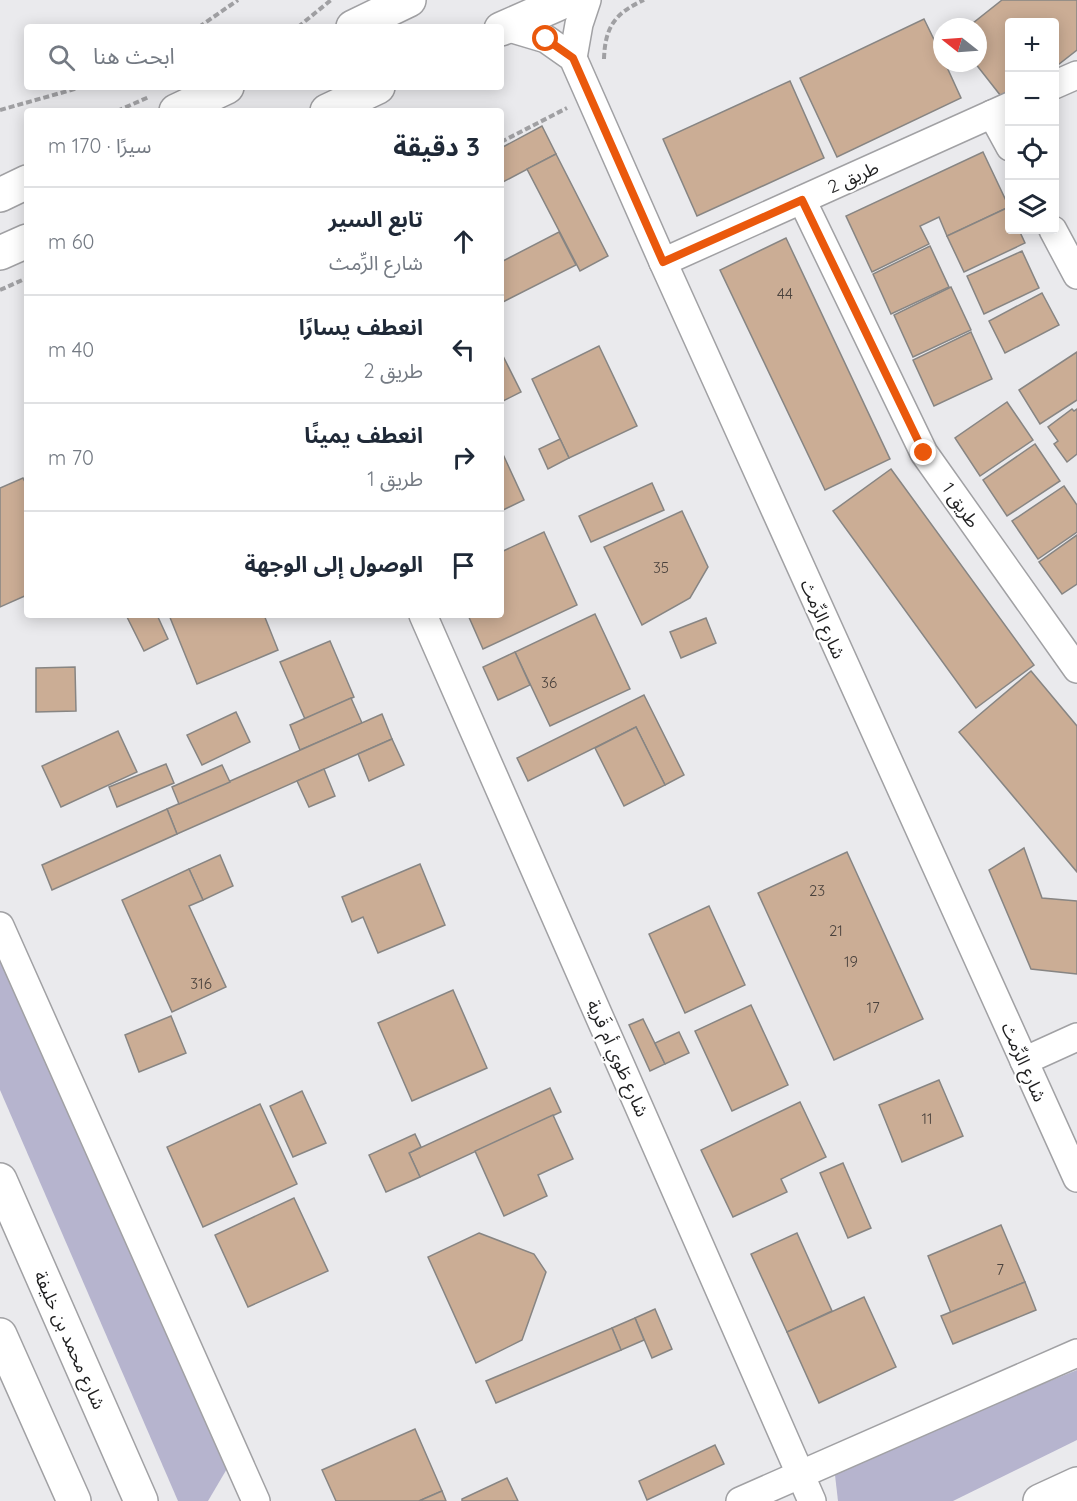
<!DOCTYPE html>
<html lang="ar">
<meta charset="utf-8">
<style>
:root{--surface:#fff;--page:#f2f2f3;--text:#1f2937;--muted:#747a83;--line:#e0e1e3}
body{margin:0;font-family:Quicksand,"Noto Sans Arabic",sans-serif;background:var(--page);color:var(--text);direction:rtl}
.controls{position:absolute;right:18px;top:18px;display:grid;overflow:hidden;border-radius:6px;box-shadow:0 3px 15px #0003}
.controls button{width:54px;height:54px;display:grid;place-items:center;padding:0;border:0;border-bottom:2px solid var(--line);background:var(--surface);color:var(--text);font:30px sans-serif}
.compass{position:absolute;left:933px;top:18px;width:54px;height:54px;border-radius:50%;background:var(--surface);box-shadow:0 3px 15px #0003;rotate:287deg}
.stop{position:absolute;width:18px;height:18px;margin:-14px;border:4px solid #ea580c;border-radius:50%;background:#fff}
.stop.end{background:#ea580c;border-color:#fff;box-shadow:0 2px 6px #0008}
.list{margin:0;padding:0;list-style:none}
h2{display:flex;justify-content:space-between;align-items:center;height:78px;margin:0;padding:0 24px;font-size:26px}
h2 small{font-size:20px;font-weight:400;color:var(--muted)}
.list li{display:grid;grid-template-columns:39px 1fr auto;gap:18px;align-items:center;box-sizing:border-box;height:108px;padding:0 24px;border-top:2px solid var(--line)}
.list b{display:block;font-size:22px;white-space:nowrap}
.list p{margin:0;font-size:20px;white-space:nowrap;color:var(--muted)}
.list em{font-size:20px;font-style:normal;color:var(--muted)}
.icon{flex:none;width:33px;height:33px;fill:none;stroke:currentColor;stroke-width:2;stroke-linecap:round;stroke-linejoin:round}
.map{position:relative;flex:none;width:1077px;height:1501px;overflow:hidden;direction:ltr}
.search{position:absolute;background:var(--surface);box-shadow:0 3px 15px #0003;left:24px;top:24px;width:480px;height:66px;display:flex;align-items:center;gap:15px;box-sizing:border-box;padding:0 21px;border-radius:6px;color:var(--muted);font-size:22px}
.panel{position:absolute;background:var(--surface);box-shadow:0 3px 15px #0003;left:24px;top:108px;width:480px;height:510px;border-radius:6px;direction:rtl}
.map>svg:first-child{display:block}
</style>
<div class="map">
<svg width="1077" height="1501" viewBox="0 0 1077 1501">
<rect width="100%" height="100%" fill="#eaeaed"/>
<g fill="#b6b4ce">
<polygon points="0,960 228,1467 208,1501 178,1501 0,1090"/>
<polygon points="1077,1370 1077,1440 953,1501 838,1501 835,1475 873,1453"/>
</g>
<g fill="#cbad95" stroke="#878583" stroke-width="1.5">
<polygon points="1002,0 1077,0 1077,50 1054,68 1054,22 1010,22 1010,103 1008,105 975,63 978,63 978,27 968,27"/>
<polygon points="924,19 942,56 942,63 945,63 961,98 837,157 800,78"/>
<polygon points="790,81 824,158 697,216 663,139"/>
<polygon points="542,126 556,154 501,183 501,148"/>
<polygon points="983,152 1009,207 947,236 939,217 920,226 929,244 872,272 846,216"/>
<polygon points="556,154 608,256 580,271 527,169"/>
<polygon points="1009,207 1010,230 1019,230 1025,243 964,272 947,236"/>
<polygon points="559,232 576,265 501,303 501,262"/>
<polygon points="786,238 890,459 825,490 720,270"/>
<polygon points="930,246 949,287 891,314 873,274"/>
<polygon points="1022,251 1039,288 984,314 967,276"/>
<polygon points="951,287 971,330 913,357 894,315"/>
<polygon points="1042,293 1059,325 1005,353 989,321"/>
<polygon points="971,332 992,379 934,406 913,360"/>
<polygon points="599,346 637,426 569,458 532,379"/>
<polygon points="501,352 521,392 501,402"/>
<polygon points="1077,352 1077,400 1040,424 1019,390"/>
<polygon points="1007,402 1033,440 980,476 955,438"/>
<polygon points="1072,409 1074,411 1077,409 1077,454 1067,462 1054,444 1058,441 1048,427"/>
<polygon points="560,439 569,458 548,469 539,449"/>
<polygon points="1035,444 1060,481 1007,516 983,480"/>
<polygon points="501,450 524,500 501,511"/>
<polygon points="891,469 1034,665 976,708 833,511"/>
<polygon points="23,478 27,486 27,595 0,607 0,488"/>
<polygon points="652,483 664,510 591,542 579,516"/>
<polygon points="1064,486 1077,505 1077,532 1038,559 1012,521"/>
<polygon points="682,511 708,567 690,598 642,625 604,547"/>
<polygon points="544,532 577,605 483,649 468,615 501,615 501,552"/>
<polygon points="1077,535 1077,584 1062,594 1039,562"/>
<polygon points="595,614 630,689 550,726 515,652"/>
<polygon points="126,615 157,615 168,639 144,651"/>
<polygon points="169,615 264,615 278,650 197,684"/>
<polygon points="706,618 716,643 681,658 670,632"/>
<polygon points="330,641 354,697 305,719 280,662"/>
<polygon points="515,652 530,685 498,700 483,667"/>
<polygon points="75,667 76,711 36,712 36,668"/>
<polygon points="1031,671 1077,726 1077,872 959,732"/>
<polygon points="644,695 684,775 665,785 636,727 528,781 517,758"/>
<polygon points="351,698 362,723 300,750 290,725"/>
<polygon points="236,712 250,742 202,765 187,735"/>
<polygon points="382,714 392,739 177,834 167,809"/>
<polygon points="636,727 665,785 624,806 595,748"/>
<polygon points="118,731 137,772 61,807 42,766"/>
<polygon points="392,739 404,765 369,781 358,754"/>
<polygon points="166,764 174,783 117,807 109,787"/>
<polygon points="222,765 230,782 179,804 172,787"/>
<polygon points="324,769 335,796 309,807 297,781"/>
<polygon points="167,809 177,834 52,890 42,865"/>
<polygon points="1024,848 1042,898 1077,901 1077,974 1031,969 989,870"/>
<polygon points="847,852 923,1019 834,1060 758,893"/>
<polygon points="220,855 233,886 203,900 189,869"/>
<polygon points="420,864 445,925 378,953 363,917 352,922 342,897"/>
<polygon points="189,869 203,900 189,906 226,987 172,1012 122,900"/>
<polygon points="709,906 745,985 685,1013 649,934"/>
<polygon points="453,990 487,1068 412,1101 378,1023"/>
<polygon points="751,1005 788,1085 732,1111 695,1031"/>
<polygon points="171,1016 186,1053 139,1072 125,1035"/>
<polygon points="643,1019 665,1064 650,1071 629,1025"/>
<polygon points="679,1032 689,1053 665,1064 655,1043"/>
<polygon points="939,1080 963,1136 902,1162 879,1105"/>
<polygon points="550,1088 561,1112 420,1177 409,1153"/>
<polygon points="302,1091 326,1143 293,1157 270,1106"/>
<polygon points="800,1102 826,1157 781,1179 787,1192 733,1217 701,1150"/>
<polygon points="260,1104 297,1184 203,1227 167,1147"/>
<polygon points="553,1115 573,1159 538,1175 547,1196 504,1216 475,1151"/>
<polygon points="415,1134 421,1147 409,1153 420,1177 386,1192 369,1155"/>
<polygon points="843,1163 871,1228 848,1238 820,1173"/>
<polygon points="294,1198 328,1271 248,1307 215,1235"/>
<polygon points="1001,1225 1025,1282 951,1313 928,1256"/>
<polygon points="479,1233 534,1254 546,1272 522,1340 476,1363 428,1257"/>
<polygon points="797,1233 832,1311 787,1332 751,1254"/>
<polygon points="1025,1282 1036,1310 953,1344 941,1316"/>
<polygon points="864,1297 896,1367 819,1403 787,1332"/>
<polygon points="655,1309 672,1349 652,1358 635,1318"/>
<polygon points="635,1318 644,1340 621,1350 612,1328"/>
<polygon points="612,1328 621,1350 496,1403 486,1381"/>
<polygon points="415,1429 442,1491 419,1501 336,1501 322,1470"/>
<polygon points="715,1445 724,1464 647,1500 639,1481"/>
<polygon points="507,1478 518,1501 462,1501 462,1499"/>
<polygon points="442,1491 446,1501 419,1501"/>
</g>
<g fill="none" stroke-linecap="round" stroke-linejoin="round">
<g stroke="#a1a1a4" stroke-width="30">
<g id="minor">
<polyline points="506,27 546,39 573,58 663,262 1077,1178"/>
<polyline points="573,58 579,24 587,0"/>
<polyline points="1054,85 1077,75"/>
<polyline points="992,114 1010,147"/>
<polyline points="802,200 924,453 1077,669"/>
<polyline points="1053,230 1077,275"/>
<polyline points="663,262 1010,106"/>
<polyline points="423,615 812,1501"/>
<polyline points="0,926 256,1501"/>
<polyline points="1024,1061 1077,1037"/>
<polyline points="740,1501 1077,1353"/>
</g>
</g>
<g stroke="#a1a1a4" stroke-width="36">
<g id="major">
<polyline points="353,27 409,0"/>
<polyline points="501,29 567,0"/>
<polyline points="176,111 227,87"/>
<polyline points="327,111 378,87"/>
<polyline points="0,195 27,182"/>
<polyline points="0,253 27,241"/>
<polyline points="0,1180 141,1501"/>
<polyline points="0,1335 74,1501"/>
</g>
</g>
<g stroke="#a1a1a4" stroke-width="36">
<polyline id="highway" points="1040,1501 1077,1484"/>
</g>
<g stroke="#a0a0a3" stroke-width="4" stroke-dasharray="6 3" stroke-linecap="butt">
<polyline points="199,27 238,0"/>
<polyline points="298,27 331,0"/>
<path d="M604 59C605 27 615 13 644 0"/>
<polyline points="0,110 82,87"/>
<polyline points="117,111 149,97"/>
<polyline points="501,142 567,108"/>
<polyline points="0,290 27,278"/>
</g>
<use href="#minor" stroke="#fff" stroke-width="27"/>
<use href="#major" stroke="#fff" stroke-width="33"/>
<use href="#highway" stroke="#fff" stroke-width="33"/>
</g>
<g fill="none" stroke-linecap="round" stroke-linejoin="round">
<polyline stroke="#ea580c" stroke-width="8" points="546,39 573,58 663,262 802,200 924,453"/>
</g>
<g text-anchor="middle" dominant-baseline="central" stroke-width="4.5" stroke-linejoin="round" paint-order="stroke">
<g font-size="15" fill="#4a423d">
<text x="785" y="293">44</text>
<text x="661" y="567">35</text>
<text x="549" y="682">36</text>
<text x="817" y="890">23</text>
<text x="836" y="930">21</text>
<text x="851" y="961">19</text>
<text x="201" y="983">316</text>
<text x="873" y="1007">17</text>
<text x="927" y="1118">11</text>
<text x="1000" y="1269">7</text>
</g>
<g font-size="18" fill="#1f1f20" stroke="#fff">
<text transform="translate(853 177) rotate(-24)">طريق 2</text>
<text transform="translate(961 505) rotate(55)">طريق 1</text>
<text transform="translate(823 619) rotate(66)">شارع الرِّمث</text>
<text transform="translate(618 1058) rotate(66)">شارع طَوي أم قَرية</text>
<text transform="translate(1024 1062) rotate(66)">شارع الرِّمث</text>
<text transform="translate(70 1340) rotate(66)">شارع محمد بن خليفة</text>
</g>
</g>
</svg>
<div class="controls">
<button>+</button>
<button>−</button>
<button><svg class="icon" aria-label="locate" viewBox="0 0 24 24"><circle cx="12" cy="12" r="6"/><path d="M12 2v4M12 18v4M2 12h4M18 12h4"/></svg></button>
<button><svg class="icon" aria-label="layers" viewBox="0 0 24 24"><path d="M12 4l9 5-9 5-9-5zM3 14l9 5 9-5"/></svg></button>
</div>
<svg class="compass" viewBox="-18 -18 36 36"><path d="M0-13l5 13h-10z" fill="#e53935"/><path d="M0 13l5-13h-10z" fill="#747a83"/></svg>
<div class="stop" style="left:546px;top:39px"></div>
<div class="stop end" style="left:924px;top:453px"></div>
<div class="search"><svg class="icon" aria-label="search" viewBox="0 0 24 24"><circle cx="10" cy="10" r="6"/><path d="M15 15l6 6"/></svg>ابحث هنا</div>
<section class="panel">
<h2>3 دقيقة<small>سيرًا · 170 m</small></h2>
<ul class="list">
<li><svg class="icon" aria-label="ahead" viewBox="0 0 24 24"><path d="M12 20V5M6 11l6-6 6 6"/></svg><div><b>تابع السير</b><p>شارع الرِّمث</p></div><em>60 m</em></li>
<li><svg class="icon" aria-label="left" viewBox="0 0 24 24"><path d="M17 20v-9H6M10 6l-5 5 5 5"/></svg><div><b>انعطف يسارًا</b><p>طريق 2</p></div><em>40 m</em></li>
<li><svg class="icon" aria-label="right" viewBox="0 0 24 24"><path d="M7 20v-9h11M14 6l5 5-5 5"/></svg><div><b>انعطف يمينًا</b><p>طريق 1</p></div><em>70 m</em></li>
<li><svg class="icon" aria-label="arrive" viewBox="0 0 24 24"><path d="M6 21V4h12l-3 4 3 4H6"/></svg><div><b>الوصول إلى الوجهة</b></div></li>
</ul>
</section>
</div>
